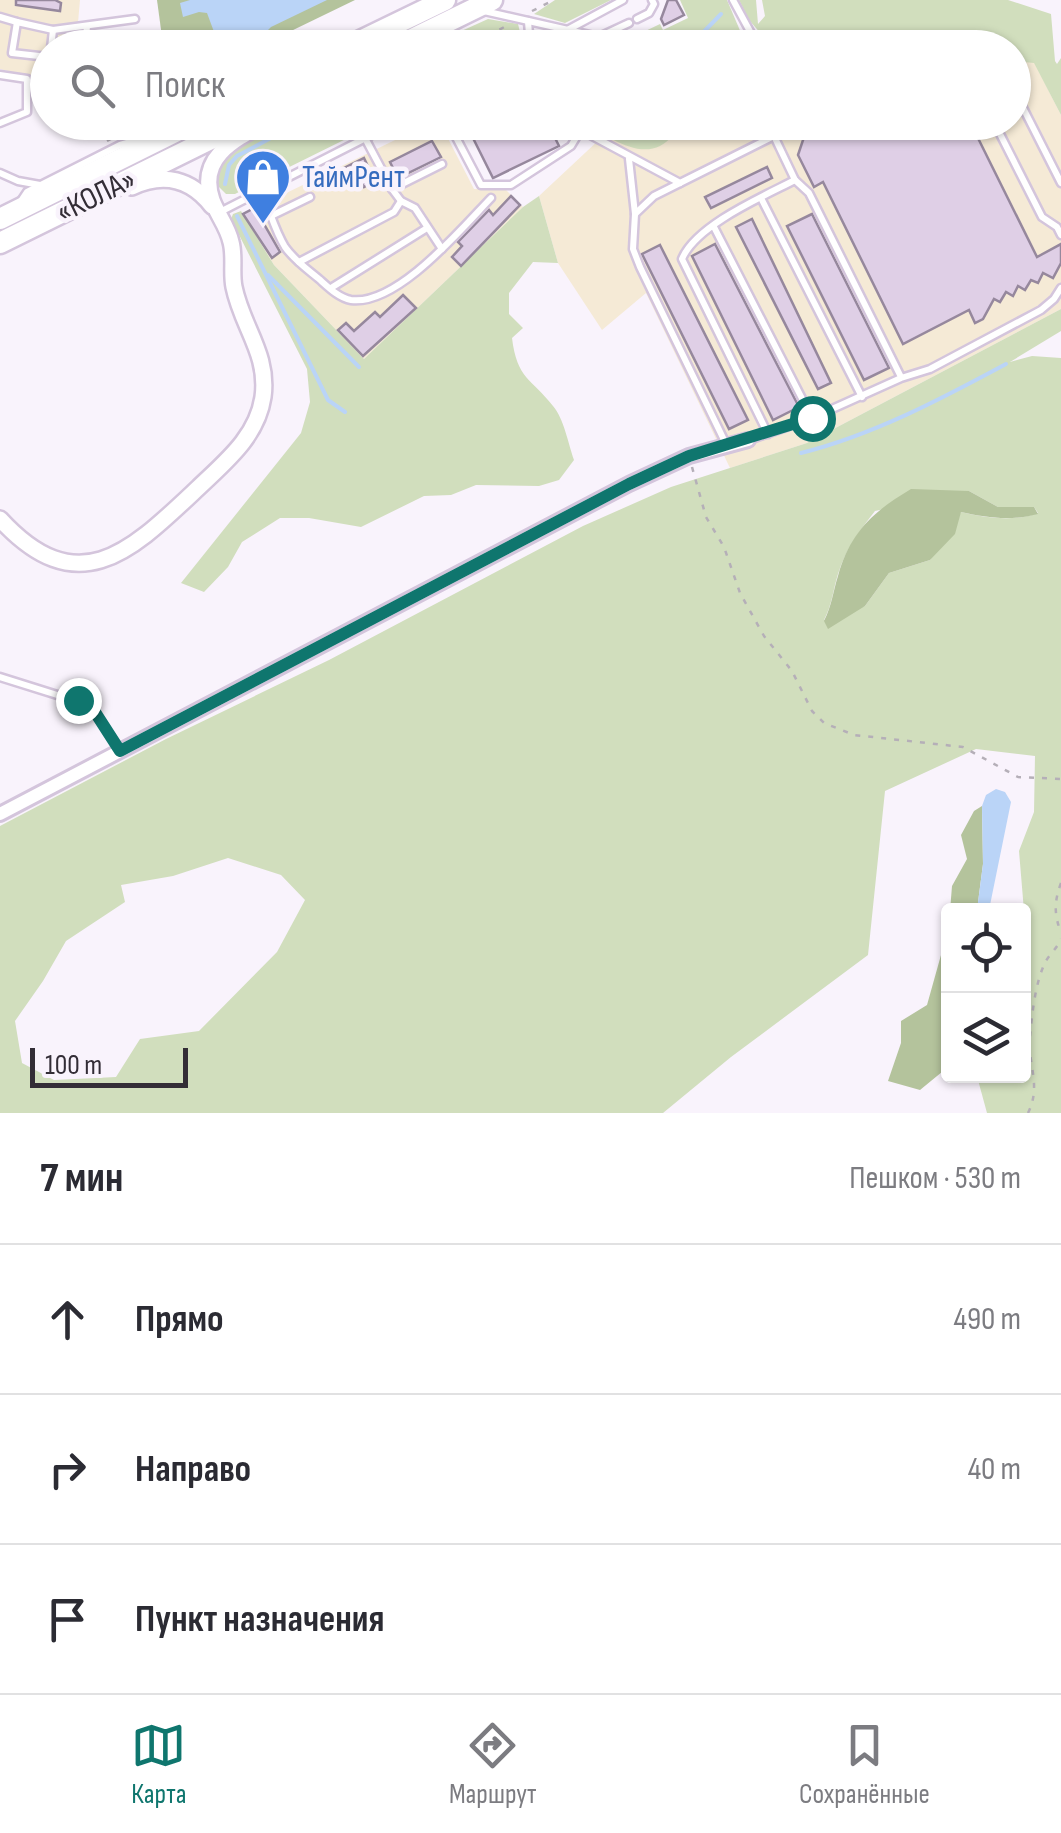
<!DOCTYPE html>
<html lang="ru">
<meta charset="utf-8">
<style>
:root{--surface:#fff;--page:#f7f7f7;--text:#2b2b33;--muted:#7c7c81;--line:#e1e1e2;--accent:#0f766e}
body{margin:0;font-family:"Sofia Sans Condensed",sans-serif;background:var(--page);color:var(--text)}
.controls{position:absolute;right:30px;bottom:30px;display:grid;overflow:hidden;border-radius:10px;box-shadow:0 2px 8px #0004}
.controls button{width:90px;height:90px;display:grid;place-items:center;padding:0;border:0;border-bottom:2px solid var(--line);background:var(--surface);color:var(--text);font:50px sans-serif}
.scale{position:absolute;left:30px;bottom:25px;width:158px;box-sizing:border-box;padding-left:10px;border:5px solid #332d36;border-top:0;font-size:28px;line-height:35px;white-space:nowrap;color:#332d36;-webkit-text-stroke:8px #f9f3fc;paint-order:stroke}
.stop{position:absolute;width:30px;height:30px;margin:-22px;border:8px solid #0f766e;border-radius:50%;background:#fff}
.stop.end{background:#0f766e;border-color:#fff;box-shadow:0 2px 10px #0008}
.list{margin:0;padding:0;list-style:none}
h2{display:flex;justify-content:space-between;align-items:center;height:130px;margin:0;padding:0 40px;font-size:42px}
h2 small{font-size:32px;font-weight:400;color:var(--muted)}
.list li{display:grid;grid-template-columns:65px 1fr auto;gap:30px;align-items:center;box-sizing:border-box;height:150px;padding:0 40px;border-top:2px solid var(--line)}
.list b{display:block;font-size:38px;white-space:nowrap}
.list em{font-size:32px;font-style:normal;color:var(--muted)}
.icon{flex:none;width:55px;height:55px;fill:none;stroke:currentColor;stroke-width:2;stroke-linecap:round;stroke-linejoin:round}
.map{position:relative;flex:none;width:1061px;height:1113px;overflow:hidden}
.search{position:absolute;background:var(--surface);box-shadow:0 2px 8px #0004;left:30px;right:30px;top:30px;height:110px;display:flex;align-items:center;gap:25px;box-sizing:border-box;padding:0 35px;border-radius:55px;color:var(--muted);font-size:38px}
.sheet{height:580px;background:var(--surface)}
nav{display:flex;justify-content:space-around;align-items:center;box-sizing:border-box;height:140px;border-top:2px solid var(--line);background:var(--surface);font-size:28px;color:var(--muted)}
nav a{display:grid;justify-items:center;gap:5px}
nav .on{color:var(--accent)}
.map>svg:first-child{display:block}
</style>
<div class="map">
<svg width="1061" height="1113" viewBox="0 0 1061 1113">
<rect width="100%" height="100%" fill="#f9f3fc"/>
<g fill="#f5ead6">
<polygon points="0,0 80,0 77,34 101,41 100,47 48,48 47,73 39,79 0,69"/>
<polygon points="1014,61 1034,62 1061,115 1061,309 807,443 730,468 646,293 602,330 558,263 539,196 617,123 1014,122"/>
<polygon points="432,122 440,123 474,189 506,190 523,207 364,359 274,265 243,214"/>
</g>
<g fill="#d1debd" fill-rule="evenodd">
<polygon points="555,0 611,0 565,23 534,14"/>
<polygon points="680,0 727,0 747,47 611,47 609,44 632,32 635,36 660,24 663,30 688,18"/>
<polygon points="739,0 756,0 758,24 765,16 762,0 1008,0 1051,14 1055,61 1057,64 1061,58 1061,115 1034,63 1014,61 1014,48 831,48 769,43 749,20"/>
<polygon points="488,19 518,24 522,40 519,47 426,47"/>
<path d="M271 123H355L358 130 354 135 235 194H226L218 186C218 148 243 142 271 123Z"/>
<path d="M583 123 685 122V123C678 129 669 142 660 146 636 158 606 135 583 123Z"/>
<path d="M539 196 558 263 533 262 509 293V314L523 328 512 338C517 379 531 378 553 406 564 419 568 443 574 460L559 480 539 486 476 485 451 495 424 496 361 527 309 518H280L242 542 228 567 204 592 181 583 301 433 310 402 307 369 231 219 233 214 241 211 274 265 364 359 523 207Z"/>
<path d="M1061 309V331L1010 362 1032 356 1061 358V1113H987L978 1080 980 1076H1024V911L1019 851 1034 812 1035 756 976 749 885 791 868 955 731 1057 663 1113H0V826L166 739 329 660 583 526 671 487 807 443ZM969 491 998 507H1034L1038 513C1013 522 987 518 961 512L930 560 889 573 865 606 824 620C832 605 833 590 838 574 845 550 860 530 875 511ZM228 858 281 875 305 900 277 952 199 1031 140 1039 116 1077 54 1080 22 1063 15 1021 43 981 66 941 125 902 121 885 173 876Z"/>
</g>
<g fill="#b4c39c">
<polygon points="157,0 355,0 256,48 173,47 162,37"/>
<path d="M911 489 969 491 998 507H1034L1038 514C1011 521 988 518 961 512L955 534 930 560 889 573 865 606 828 629 824 621C832 605 833 592 838 576 850 532 874 511 911 489Z"/>
<polygon points="982,806 983,864 977,910 950,911 952,886 967,859 961,835 974,811"/>
<polygon points="948,930 948,1067 920,1090 888,1081 901,1043 901,1021 927,1005"/>
</g>
<g fill="#bad4f7">
<polygon points="190,0 327,0 271,27 265,33 266,42 252,47 220,48 207,13 199,12 183,17 180,3"/>
<polygon points="996,789 1005,792 1011,802 989,910 977,910 983,864 982,806 986,795"/>
</g>
<g fill="none" stroke-linecap="round" stroke-linejoin="round">
<g stroke="#bad4f7" stroke-width="4">
<polyline points="688,48 721,14"/>
<polyline points="225,184 229,165 237,156 301,122"/>
<polyline points="237,216 328,400 345,412"/>
<polyline points="268,275 359,367"/>
<path d="M801 453C873 435 941 399 1006 364"/>
</g>
</g>
<g fill="#dfcfe6" stroke="#96889d" stroke-width="2.5">
<polygon points="16,0 55,0 61,3 60,11 16,5"/>
<polygon points="668,0 676,0 684,15 664,25 661,19"/>
<polygon points="465,122 547,122 559,146 493,178"/>
<polygon points="850,122 970,122 1037,257 1061,244 1061,263 1053,278 1043,273 1038,283 1031,280 1025,290 1018,286 1013,296 1006,292 1000,302 994,299 983,319 975,323 969,310 903,344 823,182 814,187 798,155 805,134 814,129 819,138"/>
<polygon points="432,141 441,157 398,178 390,162"/>
<polygon points="364,158 375,181 364,187 357,175 334,187 328,176"/>
<polygon points="767,167 772,178 711,208 705,197"/>
<polygon points="511,196 520,205 461,266 452,257 462,246 458,242 489,210 493,215"/>
<polygon points="260,205 264,216 260,217 280,252 272,258 243,214"/>
<polygon points="812,214 889,368 864,380 787,226"/>
<polygon points="752,219 831,383 818,389 736,227"/>
<polygon points="715,244 799,407 773,420 692,256"/>
<polygon points="660,245 748,420 729,429 642,254"/>
<polygon points="403,295 416,308 363,356 338,330 346,323 354,331 375,312 380,317"/>
</g>
<g fill="none" stroke-linecap="round" stroke-linejoin="round">
<g stroke="#d4c5dc" stroke-width="11">
<g id="service">
<polyline points="733,0 759,48"/>
<polyline points="484,11 599,37 629,23"/>
<polyline points="0,17 17,22"/>
<polyline points="637,19 649,13 654,4 652,0"/>
<polyline points="528,21 530,48"/>
<polyline points="51,48 53,30"/>
<polyline points="85,48 87,26"/>
<polyline points="534,48 623,0"/>
<polyline points="48,57 12,53 17,22 53,30 135,19"/>
<polyline points="0,75 27,79 27,112 0,123"/>
<polyline points="1014,90 1061,183"/>
<polyline points="448,122 481,185 511,185 571,146 580,131"/>
<polyline points="566,122 680,183"/>
<polyline points="994,122 1042,217 1057,227 1061,235"/>
<polyline points="774,136 795,180 809,193 901,377"/>
<polyline points="366,140 392,189 401,201 415,208 442,249"/>
<polyline points="629,159 635,214"/>
<polyline points="0,173 18,181 40,185"/>
<polyline points="392,189 442,164"/>
<path d="M261 191C270 210 274 229 285 247 294 260 307 269 319 279 328 287 339 298 351 300 397 306 461 229 491 198"/>
<polyline points="761,198 862,397"/>
<polyline points="21,201 27,192 120,145 141,139"/>
<polyline points="220,212 397,122"/>
<polyline points="273,215 310,197"/>
<polyline points="714,227 812,418"/>
<polyline points="299,262 394,212 401,201"/>
<polyline points="331,288 427,228"/>
<path d="M768 434 682 259C696 225 764 196 795 180"/>
<polyline points="749,440 812,418 901,378 930,369 1041,310 1054,299 1061,288"/>
<polyline points="726,444 640,267 633,249 635,214 654,196 802,122"/>
<polyline points="0,677 86,704 93,709 120,751"/>
</g>
</g>
<g stroke="#d4c5dc" stroke-width="18">
<polyline id="minor" points="0,814 629,484 689,456 748,440"/>
</g>
<g stroke="#d4c5dc" stroke-width="20">
<g id="tertiary">
<path d="M132 187C164 172 191 179 212 206"/>
<path d="M0 519C79 605 132 550 198 488 225 462 257 437 263 397 269 354 242 327 234 287 231 273 235 256 231 242 228 227 217 214 212 200 197 157 235 139 267 122"/>
</g>
</g>
<g stroke="#d4c5dc" stroke-width="25">
<g id="primary">
<polyline points="346,48 445,0"/>
<polyline points="394,48 492,0"/>
<polyline points="0,219 195,122"/>
<polyline points="0,243 245,122"/>
</g>
</g>
<g stroke="#b5afb8" stroke-width="2.5" stroke-dasharray="5 8" stroke-linecap="butt">
<polyline points="532,11 554,0"/>
<polyline points="113,40 115,48"/>
<polyline points="465,48 508,25"/>
<polyline points="107,141 124,132 133,122"/>
<polyline points="692,467 706,517 724,547 740,593 764,636 792,671 812,711 824,723 854,735 963,747 1018,777 1061,779"/>
<path d="M1061 883C1054 902 1054 914 1061 933"/>
<path d="M1028 1113C1042 1085 1027 1064 1030 1036 1032 1015 1035 985 1044 965 1048 955 1057 949 1061 939"/>
</g>
<use href="#service" stroke="#fff" stroke-width="6"/>
<use href="#minor" stroke="#fff" stroke-width="12"/>
<use href="#tertiary" stroke="#fff" stroke-width="15"/>
<use href="#primary" stroke="#fff" stroke-width="20"/>
</g>
<g fill="none" stroke-linecap="round" stroke-linejoin="round">
<polyline stroke="#0f766e" stroke-width="12" points="78,700 93,709 120,751 629,484 689,456 812,418"/>
</g>
<defs>
<g id="shop-pin" transform="scale(2.875)"><path d="M0 17L-7.5 6A9.5 9.5 0 1 1 7.5 6Z" fill="#3f7fe0" stroke="#f9f3fc"/><path d="M-5-2.5h2.3a2.7 3.5 0 0 1 5.4 0H5L5.5 6h-11ZM-1.5-2.5h3a1.5 2.3 0 0 0-3 0Z" fill="#fff"/></g>
</defs>
<g fill-rule="evenodd">
<use href="#shop-pin" x="263" y="177"/>
</g>
<g text-anchor="middle" dominant-baseline="central" stroke-width="9" stroke-linejoin="round" paint-order="stroke">
<g font-size="32" fill="#366cbe" stroke="#f9f3fc" text-anchor="start">
<text x="302" y="177">ТаймРент</text>
</g>
<g font-size="32" fill="#332d36" stroke="#f9f3fc">
<text transform="translate(96 196) rotate(-26)">«КОЛА»</text>
</g>
</g>
</svg>
<div class="controls">
<button><svg class="icon" aria-label="locate" viewBox="0 0 24 24"><circle cx="12" cy="12" r="6"/><path d="M12 2v4M12 18v4M2 12h4M18 12h4"/></svg></button>
<button><svg class="icon" aria-label="layers" viewBox="0 0 24 24"><path d="M12 4l9 5-9 5-9-5zM3 14l9 5 9-5"/></svg></button>
</div>
<div class="scale">100 m</div>
<div class="stop" style="left:812px;top:418px"></div>
<div class="stop end" style="left:78px;top:700px"></div>
<div class="search"><svg class="icon" aria-label="search" viewBox="0 0 24 24"><circle cx="10" cy="10" r="6"/><path d="M15 15l6 6"/></svg>Поиск</div>
</div>
<section class="sheet">
<h2>7 мин<small>Пешком · 530 m</small></h2>
<ul class="list">
<li><svg class="icon" aria-label="ahead" viewBox="0 0 24 24"><path d="M12 20V5M6 11l6-6 6 6"/></svg><div><b>Прямо</b></div><em>490 m</em></li>
<li><svg class="icon" aria-label="right" viewBox="0 0 24 24"><path d="M7 20v-9h11M14 6l5 5-5 5"/></svg><div><b>Направо</b></div><em>40 m</em></li>
<li><svg class="icon" aria-label="arrive" viewBox="0 0 24 24"><path d="M6 21V4h12l-3 4 3 4H6"/></svg><div><b>Пункт назначения</b></div></li>
</ul>
</section>
<nav>
<a class="on"><svg class="icon" aria-label="map" viewBox="0 0 24 24"><path d="M3 6l6-2 6 2 6-2v14l-6 2-6-2-6 2zM9 4v14M15 6v14"/></svg>Карта</a>
<a><svg class="icon" aria-label="directions" viewBox="0 0 24 24"><path d="M12 3l9 9-9 9-9-9zM9 14v-3h6M13 9l2 2-2 2"/></svg>Маршрут</a>
<a><svg class="icon" aria-label="saved" viewBox="0 0 24 24"><path d="M7 4h10v16l-5-4-5 4z"/></svg>Сохранённые</a>
</nav>
